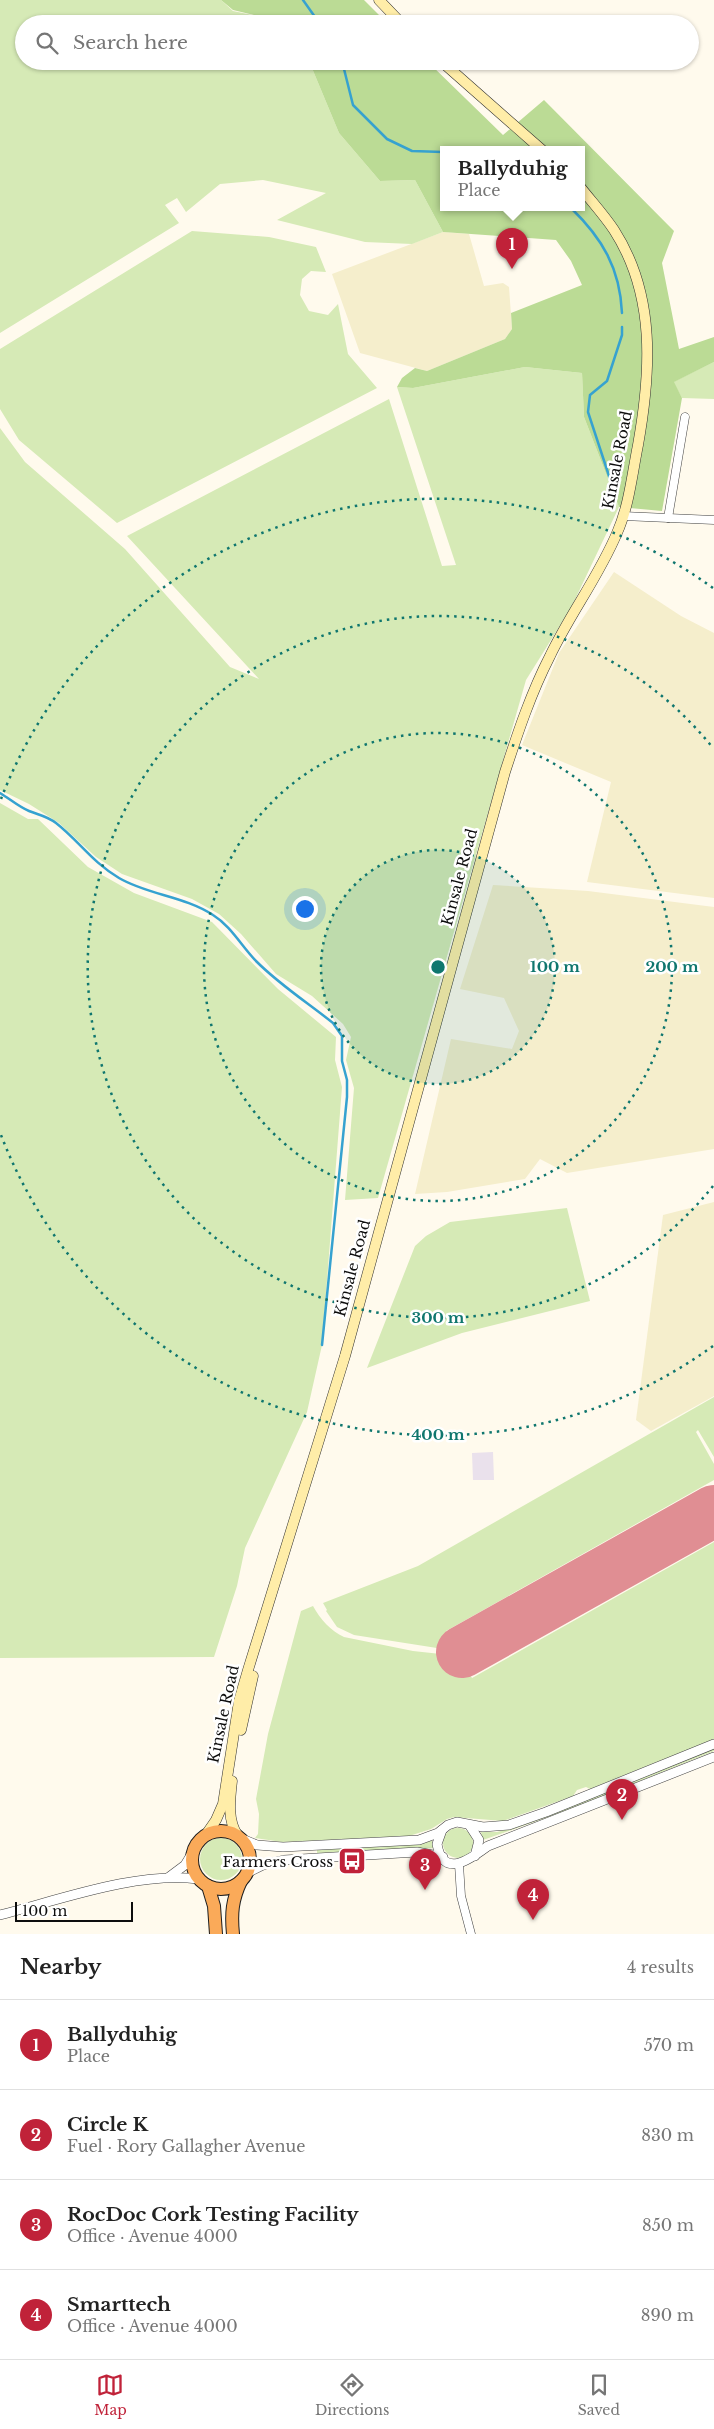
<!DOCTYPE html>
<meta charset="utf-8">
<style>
:root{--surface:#fff;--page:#f6f6f6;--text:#222;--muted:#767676;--line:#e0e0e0;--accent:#c02239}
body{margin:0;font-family:"Libre Baskerville",serif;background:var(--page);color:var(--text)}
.scale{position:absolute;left:15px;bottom:12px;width:118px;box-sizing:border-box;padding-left:5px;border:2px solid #0d0d0d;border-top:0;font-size:14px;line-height:18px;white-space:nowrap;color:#0d0d0d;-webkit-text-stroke:4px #fff;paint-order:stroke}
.you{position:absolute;left:304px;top:908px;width:18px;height:18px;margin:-12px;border:4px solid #fff;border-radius:50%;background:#1a73e8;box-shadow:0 0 0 8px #1a73e833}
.badge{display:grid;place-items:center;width:32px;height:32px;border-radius:50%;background:var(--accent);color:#fff;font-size:16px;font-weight:700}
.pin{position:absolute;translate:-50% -41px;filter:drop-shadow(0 1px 2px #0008)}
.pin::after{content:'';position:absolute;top:26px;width:18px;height:15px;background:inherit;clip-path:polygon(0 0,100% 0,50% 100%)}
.popup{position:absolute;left:440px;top:146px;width:145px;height:65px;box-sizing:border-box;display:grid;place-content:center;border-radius:0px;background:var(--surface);filter:drop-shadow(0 1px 4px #0005);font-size:16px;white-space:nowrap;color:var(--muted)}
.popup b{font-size:19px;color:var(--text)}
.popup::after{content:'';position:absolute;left:50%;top:100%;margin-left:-10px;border:10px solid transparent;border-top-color:var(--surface)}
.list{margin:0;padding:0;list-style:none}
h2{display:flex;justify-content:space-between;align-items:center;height:65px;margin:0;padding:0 20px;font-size:21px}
h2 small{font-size:16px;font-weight:400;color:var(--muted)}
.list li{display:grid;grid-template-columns:32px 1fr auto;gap:15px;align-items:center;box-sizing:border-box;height:90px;padding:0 20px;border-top:1px solid var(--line)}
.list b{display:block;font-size:19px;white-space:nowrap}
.list p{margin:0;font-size:16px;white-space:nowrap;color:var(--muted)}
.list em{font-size:16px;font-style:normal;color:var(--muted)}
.icon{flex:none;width:28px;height:28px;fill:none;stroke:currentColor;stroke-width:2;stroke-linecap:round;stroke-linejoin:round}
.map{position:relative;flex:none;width:714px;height:1934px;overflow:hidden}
.search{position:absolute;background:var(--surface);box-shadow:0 1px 4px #0004;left:15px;right:15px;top:15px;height:55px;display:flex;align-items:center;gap:12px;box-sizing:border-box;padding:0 18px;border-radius:28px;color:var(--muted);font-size:19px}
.sheet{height:425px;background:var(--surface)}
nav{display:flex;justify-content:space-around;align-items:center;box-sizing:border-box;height:70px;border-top:1px solid var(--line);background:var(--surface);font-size:14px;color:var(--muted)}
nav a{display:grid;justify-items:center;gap:2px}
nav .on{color:var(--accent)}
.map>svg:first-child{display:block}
</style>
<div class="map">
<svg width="714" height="1934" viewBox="0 0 714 1934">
<rect width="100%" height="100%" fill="#fffaed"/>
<polygon fill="#eae1ec" points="493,1452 494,1480 473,1480 472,1453"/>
<g fill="#f5eecc">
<polygon points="443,232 469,234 484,286 503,283 509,287 512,329 505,339 427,371 360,353 332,274"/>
<polygon points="614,572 681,616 714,633 714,898 587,882 611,782 522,745 559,653"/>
<polygon points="493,885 588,891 714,907 714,1149 567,1173 540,1159 525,1179 447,1192 415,1194 451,1039 512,1049 519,1031 504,998 460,989"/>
<polygon points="714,1202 714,1396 651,1431 636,1420 663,1215"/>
</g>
<g fill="#d6eab6">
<polygon points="0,0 221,0 233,11 291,23 24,24 24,61 309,61 339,133 380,181 415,180 443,232 412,244 365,242 277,220 326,193 263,180 220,184 186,212 177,198 165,205 179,223 0,333"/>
<polygon points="192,231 269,237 316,247 326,272 311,271 302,279 300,295 309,311 328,315 338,304 348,354 377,388 117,523 19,440 0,409 0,349"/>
<polygon points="714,362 714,399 682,398 673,382"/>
<polygon points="525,367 582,373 584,417 619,507 571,608 526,680 378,1198 345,1200 354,1088 346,1060 351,1037 343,1024 312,996 276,974 241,934 219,914 192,899 122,874 96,857 59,823 29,804 0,790 0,428 25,462 125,549 230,667 259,679 127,536 389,399 442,566 456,565 397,387 413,388"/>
<polygon points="0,803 28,819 38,819 88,867 134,893 212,922 278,989 336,1037 335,1060 342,1087 322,1345 307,1412 245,1548 237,1586 214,1657 0,1658"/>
<polygon points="567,1208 590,1301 462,1333 367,1368 415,1246 426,1236 450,1222"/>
<polygon points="714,1397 714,1457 698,1430 696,1432 714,1464 714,1480 446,1631 456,1651 354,1635 337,1627 326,1611 327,1610 323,1603 418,1566"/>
<path d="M714 1542V1739L590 1789 586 1787 577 1790 573 1796 503 1821 454 1817 447 1819 431 1829 409 1836 282 1842 255 1838 258 1834 259 1814 256 1799 268 1734 301 1611 313 1606C320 1619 331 1631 344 1637L413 1651 459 1656 472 1678Z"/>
<polygon points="714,1749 714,1751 565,1811 483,1840 481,1832 497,1832 512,1828"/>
<circle cx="458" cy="1843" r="15"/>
<circle cx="221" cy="1859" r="21"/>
<polygon points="432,1840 433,1848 317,1853 317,1850 422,1844"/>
</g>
<g fill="#bbdb95" fill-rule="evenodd">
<polygon points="221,0 364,0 388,24 291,24 233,10"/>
<path d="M309 61H427L503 135 544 100 674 231 662 263 679 349 714 337V362L674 382 682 398 662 511 619 507 584 417 582 373 525 367 413 388 397 387 402 378 415 368 427 371 505 339 512 329 511 313 582 285 571 261 556 240 443 232 415 180 380 181 339 133ZM443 150H581V208H443Z"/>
</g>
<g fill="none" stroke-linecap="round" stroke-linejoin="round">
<g stroke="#36a2d0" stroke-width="2.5">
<polyline points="303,0 320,24"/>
<polyline points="342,61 353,105 387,139 412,151 443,152"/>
<path d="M571 208C602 238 620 268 622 313"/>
<polyline points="612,485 588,412 590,395 607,381 622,335 622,327"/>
<path d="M0 793C10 799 19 807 29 811 39 815 47 816 56 823 79 841 92 862 119 878 148 895 184 896 213 915 231 926 242 947 257 962 280 985 308 1003 333 1023L342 1036V1061L347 1080V1097L322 1345"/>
</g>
<polyline stroke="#e08e93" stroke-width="52" points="462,1652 714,1511"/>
<g stroke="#404040" stroke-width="9">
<g id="minor">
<polyline points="623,516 714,520"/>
<polyline points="668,518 685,417"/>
<polyline points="459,1864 461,1896 471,1934"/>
</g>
</g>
<g stroke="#404040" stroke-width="10">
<g id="tertiary">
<polyline points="470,1826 479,1840 475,1856"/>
<path d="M442 1830 437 1844C443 1881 473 1857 488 1846L714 1757"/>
<polyline points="240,1838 257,1845 283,1847 419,1840 438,1833 448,1825 457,1822 483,1827 509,1825 546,1812 714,1744"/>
<polyline points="247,1873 263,1865 284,1860 417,1852 443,1857"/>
<polyline points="169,1877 185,1865 194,1850"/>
<path d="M0 1915C59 1900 138 1871 198 1879"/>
</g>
</g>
<g stroke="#2f2f2f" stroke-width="11">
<g id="secondary">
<polyline points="379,0 402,24"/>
<polyline points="441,61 542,150"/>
<polyline points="241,1730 253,1676"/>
<path d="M232 1781C230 1799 227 1821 238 1836"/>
<path d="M205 1836 216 1820 223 1804 239 1701 248 1670 345 1356 505 772C518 732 531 693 550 656 570 614 599 576 617 533 629 506 632 475 638 445 651 372 656 295 614 230 604 215 592 202 581 188"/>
</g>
</g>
<g stroke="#1e1e1e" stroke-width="14">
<g id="trunk">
<circle cx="221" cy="1860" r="29"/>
<polyline points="208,1886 214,1906 216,1934"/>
<path d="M233 1934C231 1914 232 1900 241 1881"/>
</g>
</g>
<use href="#minor" stroke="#fff" stroke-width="8"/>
<use href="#tertiary" stroke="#fff" stroke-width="9"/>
<use href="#secondary" stroke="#ffeda8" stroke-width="10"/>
<use href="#trunk" stroke="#faaa59" stroke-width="12"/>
</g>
<circle cx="438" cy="967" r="117" fill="#0f766e" fill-opacity=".12"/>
<g fill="none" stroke="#0f766e" stroke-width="2.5" stroke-dasharray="2.5 5">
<circle cx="438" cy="967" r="117"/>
<circle cx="438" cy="967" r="234"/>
<path d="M713 1186A351 351 0 1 1 713 748"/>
<path d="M713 1346A468 468 0 0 1 1 1135M1 799A468 468 0 0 1 713 588"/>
</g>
<defs>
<g id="bus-square" transform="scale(1.4375)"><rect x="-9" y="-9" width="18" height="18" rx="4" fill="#c02239" stroke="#fff"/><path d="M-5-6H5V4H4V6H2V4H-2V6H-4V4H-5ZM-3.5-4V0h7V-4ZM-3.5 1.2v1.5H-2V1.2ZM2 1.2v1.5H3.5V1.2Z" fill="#fff"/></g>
</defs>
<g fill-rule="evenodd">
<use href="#bus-square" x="352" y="1861"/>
</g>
<g text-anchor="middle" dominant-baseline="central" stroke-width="5" stroke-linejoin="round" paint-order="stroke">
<g font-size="15" fill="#0d0d0d" stroke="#fff">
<text transform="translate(617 460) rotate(-79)">Kinsale Road</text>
<text transform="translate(459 877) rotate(-75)">Kinsale Road</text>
<text transform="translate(352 1268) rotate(-75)">Kinsale Road</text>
<text transform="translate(223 1714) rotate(-78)">Kinsale Road</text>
</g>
<g font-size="15" fill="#0d0d0d" stroke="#fff" text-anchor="end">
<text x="333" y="1861">Farmers Cross</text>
</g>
</g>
<circle cx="438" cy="967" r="8" fill="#0f766e" stroke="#fff" stroke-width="2.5"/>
<g font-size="15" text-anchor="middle" font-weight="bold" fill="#0f766e" stroke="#fff" stroke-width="5" stroke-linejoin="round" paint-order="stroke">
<text x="555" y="972">100 m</text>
<text x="672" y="972">200 m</text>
<text x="438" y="1323">300 m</text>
<text x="438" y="1440">400 m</text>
</g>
</svg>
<div class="scale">100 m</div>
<div class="you"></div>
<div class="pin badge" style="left:512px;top:269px">1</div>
<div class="popup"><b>Ballyduhig</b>Place</div>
<div class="pin badge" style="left:622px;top:1820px">2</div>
<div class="pin badge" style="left:425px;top:1890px">3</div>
<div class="pin badge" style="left:533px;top:1920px">4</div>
<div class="search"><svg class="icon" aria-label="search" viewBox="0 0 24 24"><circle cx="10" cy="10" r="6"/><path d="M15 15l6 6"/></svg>Search here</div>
</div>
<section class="sheet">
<h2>Nearby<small>4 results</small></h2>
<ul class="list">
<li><span class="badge">1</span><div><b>Ballyduhig</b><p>Place</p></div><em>570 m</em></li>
<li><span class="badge">2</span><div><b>Circle K</b><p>Fuel · Rory Gallagher Avenue</p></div><em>830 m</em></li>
<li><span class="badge">3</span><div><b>RocDoc Cork Testing Facility</b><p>Office · Avenue 4000</p></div><em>850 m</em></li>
<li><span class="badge">4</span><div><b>Smarttech</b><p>Office · Avenue 4000</p></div><em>890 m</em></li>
</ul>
</section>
<nav>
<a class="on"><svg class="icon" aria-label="map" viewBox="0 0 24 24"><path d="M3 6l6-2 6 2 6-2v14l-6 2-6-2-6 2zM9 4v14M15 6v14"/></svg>Map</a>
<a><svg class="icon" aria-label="directions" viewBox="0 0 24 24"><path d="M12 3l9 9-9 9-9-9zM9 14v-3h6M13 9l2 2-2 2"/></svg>Directions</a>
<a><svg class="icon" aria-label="saved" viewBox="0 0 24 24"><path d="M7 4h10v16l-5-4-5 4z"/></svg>Saved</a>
</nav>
